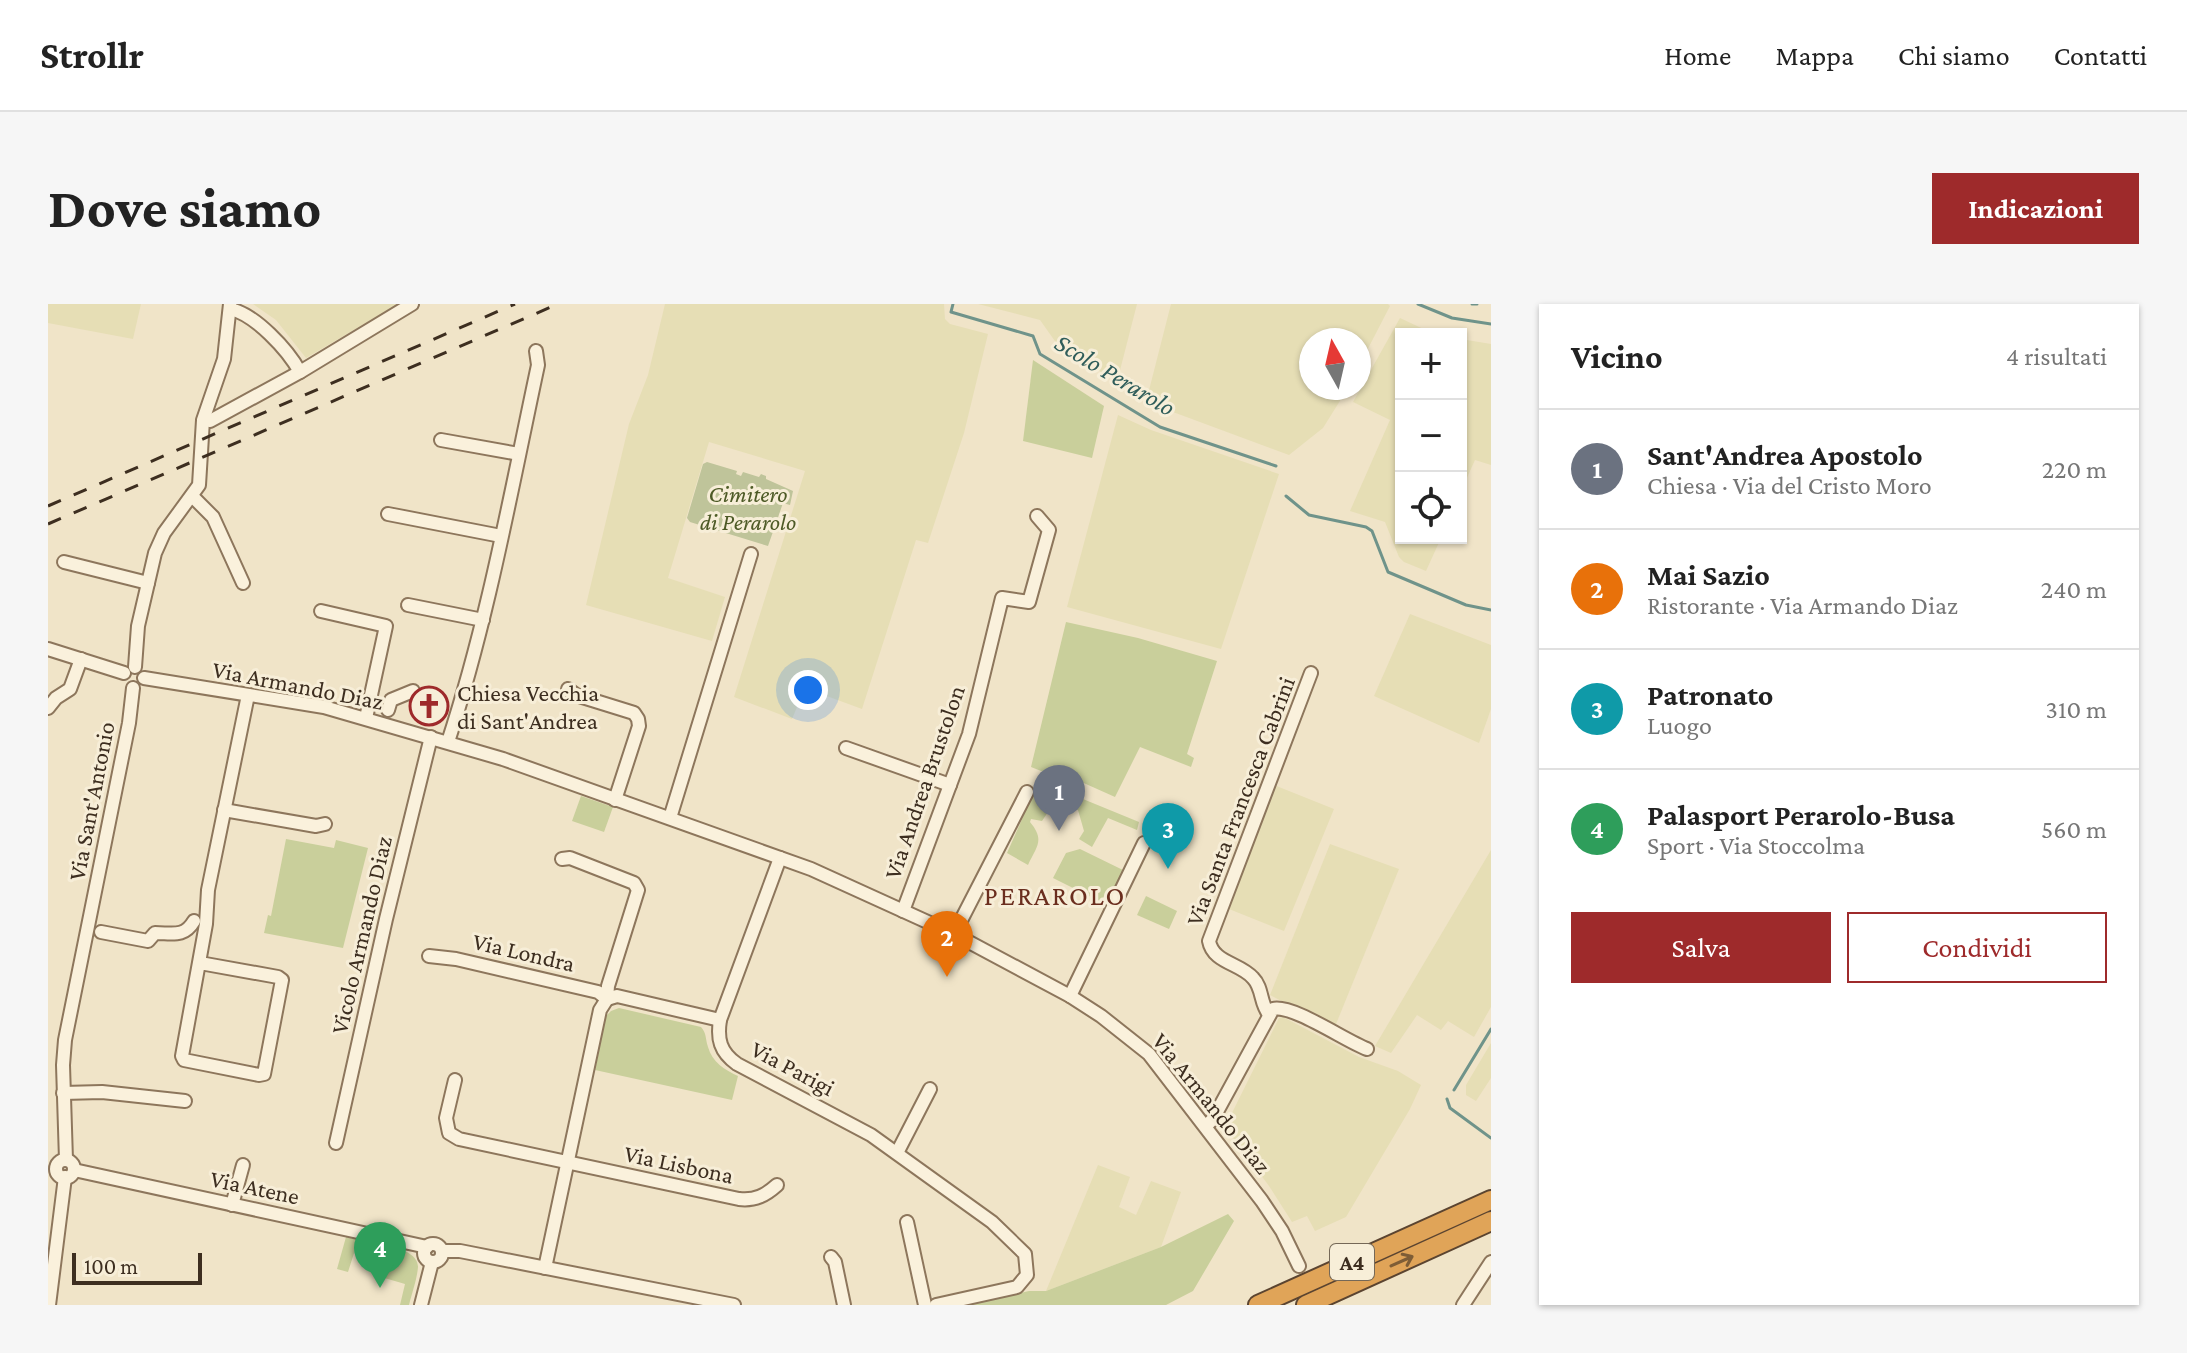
<!DOCTYPE html>
<html lang="it">
<meta charset="utf-8">
<style>
:root{--surface:#fff;--page:#f6f6f6;--text:#222;--muted:#767676;--line:#e0e0e0;--accent:#9e2a2b}
body{margin:0;font-family:"Crimson Pro",serif;background:var(--page);color:var(--text)}
.controls{position:absolute;right:24px;top:24px;display:grid;overflow:hidden;border-radius:0px;box-shadow:0 2px 6px #0004}
.controls button{width:72px;height:72px;display:grid;place-items:center;padding:0;border:0;border-bottom:2px solid var(--line);background:var(--surface);color:var(--text);font:40px sans-serif}
.compass{position:absolute;left:1251px;top:24px;width:72px;height:72px;border-radius:50%;background:var(--surface);box-shadow:0 2px 6px #0004;rotate:352deg}
.scale{position:absolute;left:24px;bottom:20px;width:130px;box-sizing:border-box;padding-left:8px;border:4px solid #3d2e20;border-top:0;font-size:22px;line-height:28px;white-space:nowrap;color:#3d2e20;-webkit-text-stroke:6px #f7eed8;paint-order:stroke}
.you{position:absolute;left:760px;top:386px;width:28px;height:28px;margin:-20px;border:6px solid #fff;border-radius:50%;background:#1a73e8;box-shadow:0 0 0 12px #1a73e833}
.badge{display:grid;place-items:center;width:52px;height:52px;border-radius:50%;background:var(--accent);color:#fff;font-size:26px;font-weight:700}
.pin{position:absolute;translate:-50% -66px;filter:drop-shadow(0 2px 4px #0008)}
.pin::after{content:'';position:absolute;top:42px;width:28px;height:24px;background:inherit;clip-path:polygon(0 0,100% 0,50% 100%)}
.list{margin:0;padding:0;list-style:none}
h2{display:flex;justify-content:space-between;align-items:center;height:104px;margin:0;padding:0 32px;font-size:34px}
h2 small{font-size:26px;font-weight:400;color:var(--muted)}
.list li{display:grid;grid-template-columns:52px 1fr auto;gap:24px;align-items:center;box-sizing:border-box;height:120px;padding:0 32px;border-top:2px solid var(--line)}
.list b{display:block;font-size:30px;white-space:nowrap}
.list p{margin:0;font-size:26px;white-space:nowrap;color:var(--muted)}
.list em{font-size:26px;font-style:normal;color:var(--muted)}
.actions{display:flex;gap:16px;padding:24px 32px}
.actions a{flex:1;padding:18px 0;border:2px solid var(--accent);border-radius:0px;text-align:center;font-size:28px;color:var(--accent)}
.actions .main{background:var(--accent);color:#fff}
.icon{flex:none;width:44px;height:44px;fill:none;stroke:currentColor;stroke-width:2;stroke-linecap:round;stroke-linejoin:round}
.map{position:relative;flex:none;width:1443px;height:1001px;overflow:hidden;border-radius:0px}
header{display:flex;align-items:center;gap:48px;box-sizing:border-box;height:112px;padding:0 40px;background:var(--surface);border-bottom:2px solid var(--line)}
header strong{font-size:38px}
nav{display:flex;gap:44px;margin-inline-start:auto;font-size:28px}
.intro{display:flex;align-items:center;justify-content:space-between;box-sizing:border-box;height:192px;padding:0 48px}
h1{margin:0;font-size:56px}
.button{padding:20px 36px;border-radius:0px;background:var(--accent);color:#fff;font-size:28px;font-weight:700}
main{display:flex;gap:48px;padding:0 48px}
aside{flex:1;background:var(--surface);border-radius:0px;box-shadow:0 2px 6px #0004}
.map>svg:first-child{display:block}
</style>
<header>
<strong>Strollr</strong>
<nav><a>Home</a><a>Mappa</a><a>Chi siamo</a><a>Contatti</a></nav>
</header>
<div class="intro"><h1>Dove siamo</h1><a class="button">Indicazioni</a></div>
<main>
<div class="map">
<svg width="1443" height="1001" viewBox="0 0 1443 1001">
<rect width="100%" height="100%" fill="#f0e4c8"/>
<g fill="#e6deb5">
<polygon points="0,0 93,0 85,35 0,19"/>
<polygon points="205,0 350,0 258,54 228,16"/>
<polygon points="617,0 896,0 897,15 902,20 940,30 916,129 880,239 868,236 814,405 757,384 744,415 686,393 757,167 661,138 620,274 677,293 664,337 538,301 581,120 600,71"/>
<polygon points="930,0 1089,0 1069,78 1009,40 992,16"/>
<polygon points="1123,0 1340,0 1342,2 1311,62 1311,36 1263,36 1263,84 1300,84 1275,124 1241,151 1098,98"/>
<polygon points="1352,14 1386,30 1353,30 1353,234 1393,234 1378,267 1356,258 1351,253 1337,218 1302,207 1342,116 1305,98"/>
<polygon points="1413,35 1443,40 1443,161 1427,156 1413,187"/>
<polygon points="1070,111 1103,126 1231,170 1173,345 1019,303"/>
<polygon points="1362,310 1443,341 1443,405 1431,439 1326,392"/>
<polygon points="1226,481 1286,505 1236,627 1176,603"/>
<polygon points="1282,540 1351,565 1286,725 1222,691"/>
<polygon points="1443,546 1443,703 1426,733 1400,717 1393,726 1369,711 1343,749 1327,742"/>
<polygon points="1235,713 1311,753 1350,767 1373,781 1362,805 1298,913 1267,927 1259,912 1244,918 1221,882 1177,823 1231,714"/>
<polygon points="1443,739 1443,774 1428,797 1418,791 1418,781"/>
<polygon points="1050,861 1082,873 1071,903 1088,911 1103,877 1133,888 1113,943 998,987"/>
</g>
<g fill="#c9cf9b">
<polygon points="985,56 1056,102 1044,154 975,137"/>
<polygon points="1018,318 1090,334 1169,357 1139,450 1146,454 1143,463 1092,443 1067,493 1029,476 1026,480 983,463"/>
<path d="M991 477 1091 518 1089 526 1060 514 1044 543 1031 535 1036 527 1030 506 1019 502 1000 508 994 517 983 515 982 518C997 536 989 542 980 561L959 549Z"/>
<polygon points="533,492 565,503 556,528 524,517"/>
<polygon points="238,535 286,544 288,536 320,544 295,644 216,629 220,611 223,612"/>
<polygon points="1032,545 1077,567 1068,587 1060,584 1053,598 1005,574 1018,549"/>
<polygon points="1098,592 1129,607 1121,625 1089,611"/>
<path d="M571 704 653 723C659 730 657 734 660 743 664 758 677 766 690 772L684 796 547 766 558 712 563 707Z"/>
<polygon points="1180,910 1186,917 1145,987 1118,1001 921,1001 981,987 998,987 1113,943"/>
<path d="M298 933C315 937 371 941 370 963 369 975 364 989 361 1001H352L357 980 333 973 338 950 308 943 300 968 289 965Z"/>
</g>
<polygon fill="#bfc49a" points="659,158 689,167 688,170 693,172 695,168 711,173 713,170 718,172 718,175 745,187 742,201 735,199 720,242 642,218 639,214 655,160"/>
<g fill="none" stroke-linecap="round" stroke-linejoin="round">
<g stroke="#6f938a" stroke-width="3">
<polyline points="905,0 903,8 985,32 992,50 1112,123 1228,162"/>
<polyline points="1370,0 1404,14 1443,20"/>
<polyline points="1424,0 1429,0"/>
<polyline points="1238,192 1261,211 1318,223 1324,227 1340,268 1418,301 1443,306"/>
<polyline points="1406,786 1443,725"/>
<polyline points="1399,795 1402,804 1443,834"/>
</g>
<g stroke="#8d765c" stroke-width="16">
<g id="minor">
<path d="M182 5C207 10 240 46 252 68"/>
<polyline points="162,117 252,68 364,0"/>
<polyline points="393,136 471,150"/>
<polyline points="144,192 165,213 195,279"/>
<polyline points="340,210 453,232"/>
<polyline points="16,258 100,279"/>
<polyline points="360,301 435,316"/>
<polyline points="273,307 338,322 318,414"/>
<polyline points="0,345 76,369"/>
<polyline points="87,363 90,322 107,249 116,229 151,181 155,116 176,55 182,0"/>
<polyline points="96,374 276,403 455,455 763,565 906,630 1022,692 1053,712 1101,750 1214,897 1234,927 1251,962"/>
<polyline points="520,385 528,391 586,409 590,415 591,422 567,496"/>
<polyline points="0,404 8,394 22,385 33,355"/>
<polyline points="340,406 343,396 365,387"/>
<path d="M400 438C440 316 463 187 490 61L488 47"/>
<polyline points="798,444 902,481"/>
<polyline points="176,506 268,522 277,520"/>
<polyline points="622,514 703,250"/>
<path d="M732 554 672 716C669 735 672 748 689 760L823 831 944 918 977 950 979 971 969 983 888 1001"/>
<polyline points="855,607 921,430 954,294 981,298 1001,226 989,212"/>
<path d="M53 628 100 637 107 629C124 629 136 634 146 617"/>
<polyline points="906,630 979,488"/>
<polyline points="381,652 408,655 550,688 559,695 569,692 672,716"/>
<polyline points="152,659 230,673 234,676 216,770 211,771 136,756 134,752 158,620 160,586 200,391"/>
<polyline points="1022,692 1096,539"/>
<path d="M1221 710C1212 700 1215 684 1205 674 1192 659 1165 659 1161 637L1263 369"/>
<path d="M407 776 398 814 401 829 411 835 691 895C707 897 718 891 729 881"/>
<polyline points="15,789 54,788 137,797"/>
<path d="M1158 822 1165 815 1225 705C1244 700 1296 736 1319 745"/>
<polyline points="288,839 338,615 383,433"/>
<polyline points="849,849 882,785"/>
<polyline points="18,856 15,761 17,736 81,419 85,384"/>
<circle cx="17" cy="865" r="9"/>
<polyline points="26,866 379,943"/>
<polyline points="184,901 195,861"/>
<polyline points="859,918 877,1001"/>
<circle cx="385" cy="949" r="9"/>
<polyline points="394,947 412,947 686,1001"/>
<polyline points="783,953 787,958 796,1001"/>
<polyline points="497,964 552,706 559,695 560,682 590,586 586,579 522,554 514,555"/>
<polyline points="1,1001 17,873"/>
<polyline points="373,1001 384,958"/>
<polyline points="1415,1001 1443,958"/>
</g>
</g>
<g stroke="#5b4430" stroke-width="22">
<g id="highway">
<polyline points="1210,1001 1443,896"/>
<polyline points="1258,1001 1443,917"/>
</g>
</g>
<use href="#minor" stroke="#faf1dc" stroke-width="12"/>
<use href="#highway" stroke="#e0a458" stroke-width="18"/>
<g stroke="#3d2e20" stroke-width="3" stroke-dasharray="14 14" stroke-linecap="butt">
<polyline points="0,202 467,0"/>
<polyline points="0,220 510,0"/>
</g>
</g>
<defs><path id="oneway-shaft" d="M-6 0H5M1.5-3L5.5 0L1.5 3" fill="none" stroke-width="1.6" stroke-linecap="round" stroke-linejoin="round" transform="scale(2)"/></defs>
<use stroke="#7e5d36" href="#oneway-shaft" transform="translate(1354 957) rotate(-24)"/>
<defs>
<g id="church-ring" transform="scale(2)"><circle r="9.5" fill="#f7eed8" stroke="#9e2a2b" stroke-width="1.5"/><path d="M-1.2-6h2.4v3.5h3.3v2.4h-3.3V6h-2.4V-.1h-3.3v-2.4h3.3Z" fill="#9e2a2b"/></g>
</defs>
<g fill-rule="evenodd">
<use href="#church-ring" x="381" y="402"/>
</g>
<g text-anchor="middle" dominant-baseline="central" stroke-width="6" stroke-linejoin="round" paint-order="stroke">
<rect fill="#f7eed8" stroke="#756857" stroke-width="2" x="1282" y="940" width="44" height="36" rx="6"/>
<g font-size="22" font-weight="bold" fill="#3d2e20">
<text x="1304" y="958">A4</text>
</g>
<g font-size="24" font-style="italic" fill="#4d5a26" stroke="#f7eed8">
<text x="700" y="189">Cimitero<tspan x="700" dy="28">di Perarolo</tspan></text>
</g>
<g font-size="24" fill="#3d2e20" stroke="#f7eed8">
<text transform="translate(250 381) rotate(11)">Via Armando Diaz</text>
<text transform="translate(876 478) rotate(-71)">Via Andrea Brustolon</text>
<text transform="translate(43 497) rotate(-79)">Via Sant'Antonio</text>
<text transform="translate(1192 497) rotate(-69)">Via Santa Francesca Cabrini</text>
<text transform="translate(313 631) rotate(-77)">Vicolo Armando Diaz</text>
<text transform="translate(476 648) rotate(13)">Via Londra</text>
<text transform="translate(745 764) rotate(28)">Via Parigi</text>
<text transform="translate(1164 799) rotate(51)">Via Armando Diaz</text>
<text transform="translate(631 860) rotate(12)">Via Lisbona</text>
<text transform="translate(207 883) rotate(12)">Via Atene</text>
</g>
<g font-size="24" fill="#3d2e20" stroke="#f7eed8" text-anchor="start">
<text x="409" y="388">Chiesa Vecchia<tspan x="409" dy="28">di Sant'Andrea</tspan></text>
</g>
<g font-size="26" font-style="italic" fill="#2f5d5a" stroke="#f7eed8">
<text transform="translate(1067 71) rotate(31)">Scolo Perarolo</text>
</g>
<g font-size="28" letter-spacing="2" fill="#6b2e1e" stroke="#f7eed8">
<text x="1007" y="591">PERAROLO</text>
</g>
</g>
</svg>
<div class="controls">
<button>+</button>
<button>−</button>
<button><svg class="icon" aria-label="locate" viewBox="0 0 24 24"><circle cx="12" cy="12" r="6"/><path d="M12 2v4M12 18v4M2 12h4M18 12h4"/></svg></button>
</div>
<svg class="compass" viewBox="-18 -18 36 36"><path d="M0-13l5 13h-10z" fill="#e53935"/><path d="M0 13l5-13h-10z" fill="#767676"/></svg>
<div class="scale">100 m</div>
<div class="you"></div>
<div class="pin badge" style="left:1011px;top:527px;background:#6b7280">1</div>
<div class="pin badge" style="left:899px;top:673px;background:#e8710a">2</div>
<div class="pin badge" style="left:1120px;top:565px;background:#0f9aa8">3</div>
<div class="pin badge" style="left:332px;top:984px;background:#2e9e5b">4</div>
</div>
<aside>
<h2>Vicino<small>4 risultati</small></h2>
<ul class="list">
<li><span class="badge" style="background:#6b7280">1</span><div><b>Sant'Andrea Apostolo</b><p>Chiesa · Via del Cristo Moro</p></div><em>220 m</em></li>
<li><span class="badge" style="background:#e8710a">2</span><div><b>Mai Sazio</b><p>Ristorante · Via Armando Diaz</p></div><em>240 m</em></li>
<li><span class="badge" style="background:#0f9aa8">3</span><div><b>Patronato</b><p>Luogo</p></div><em>310 m</em></li>
<li><span class="badge" style="background:#2e9e5b">4</span><div><b>Palasport Perarolo-Busa</b><p>Sport · Via Stoccolma</p></div><em>560 m</em></li>
</ul>
<div class="actions"><a class="main">Salva</a><a>Condividi</a></div>
</aside>
</main>
